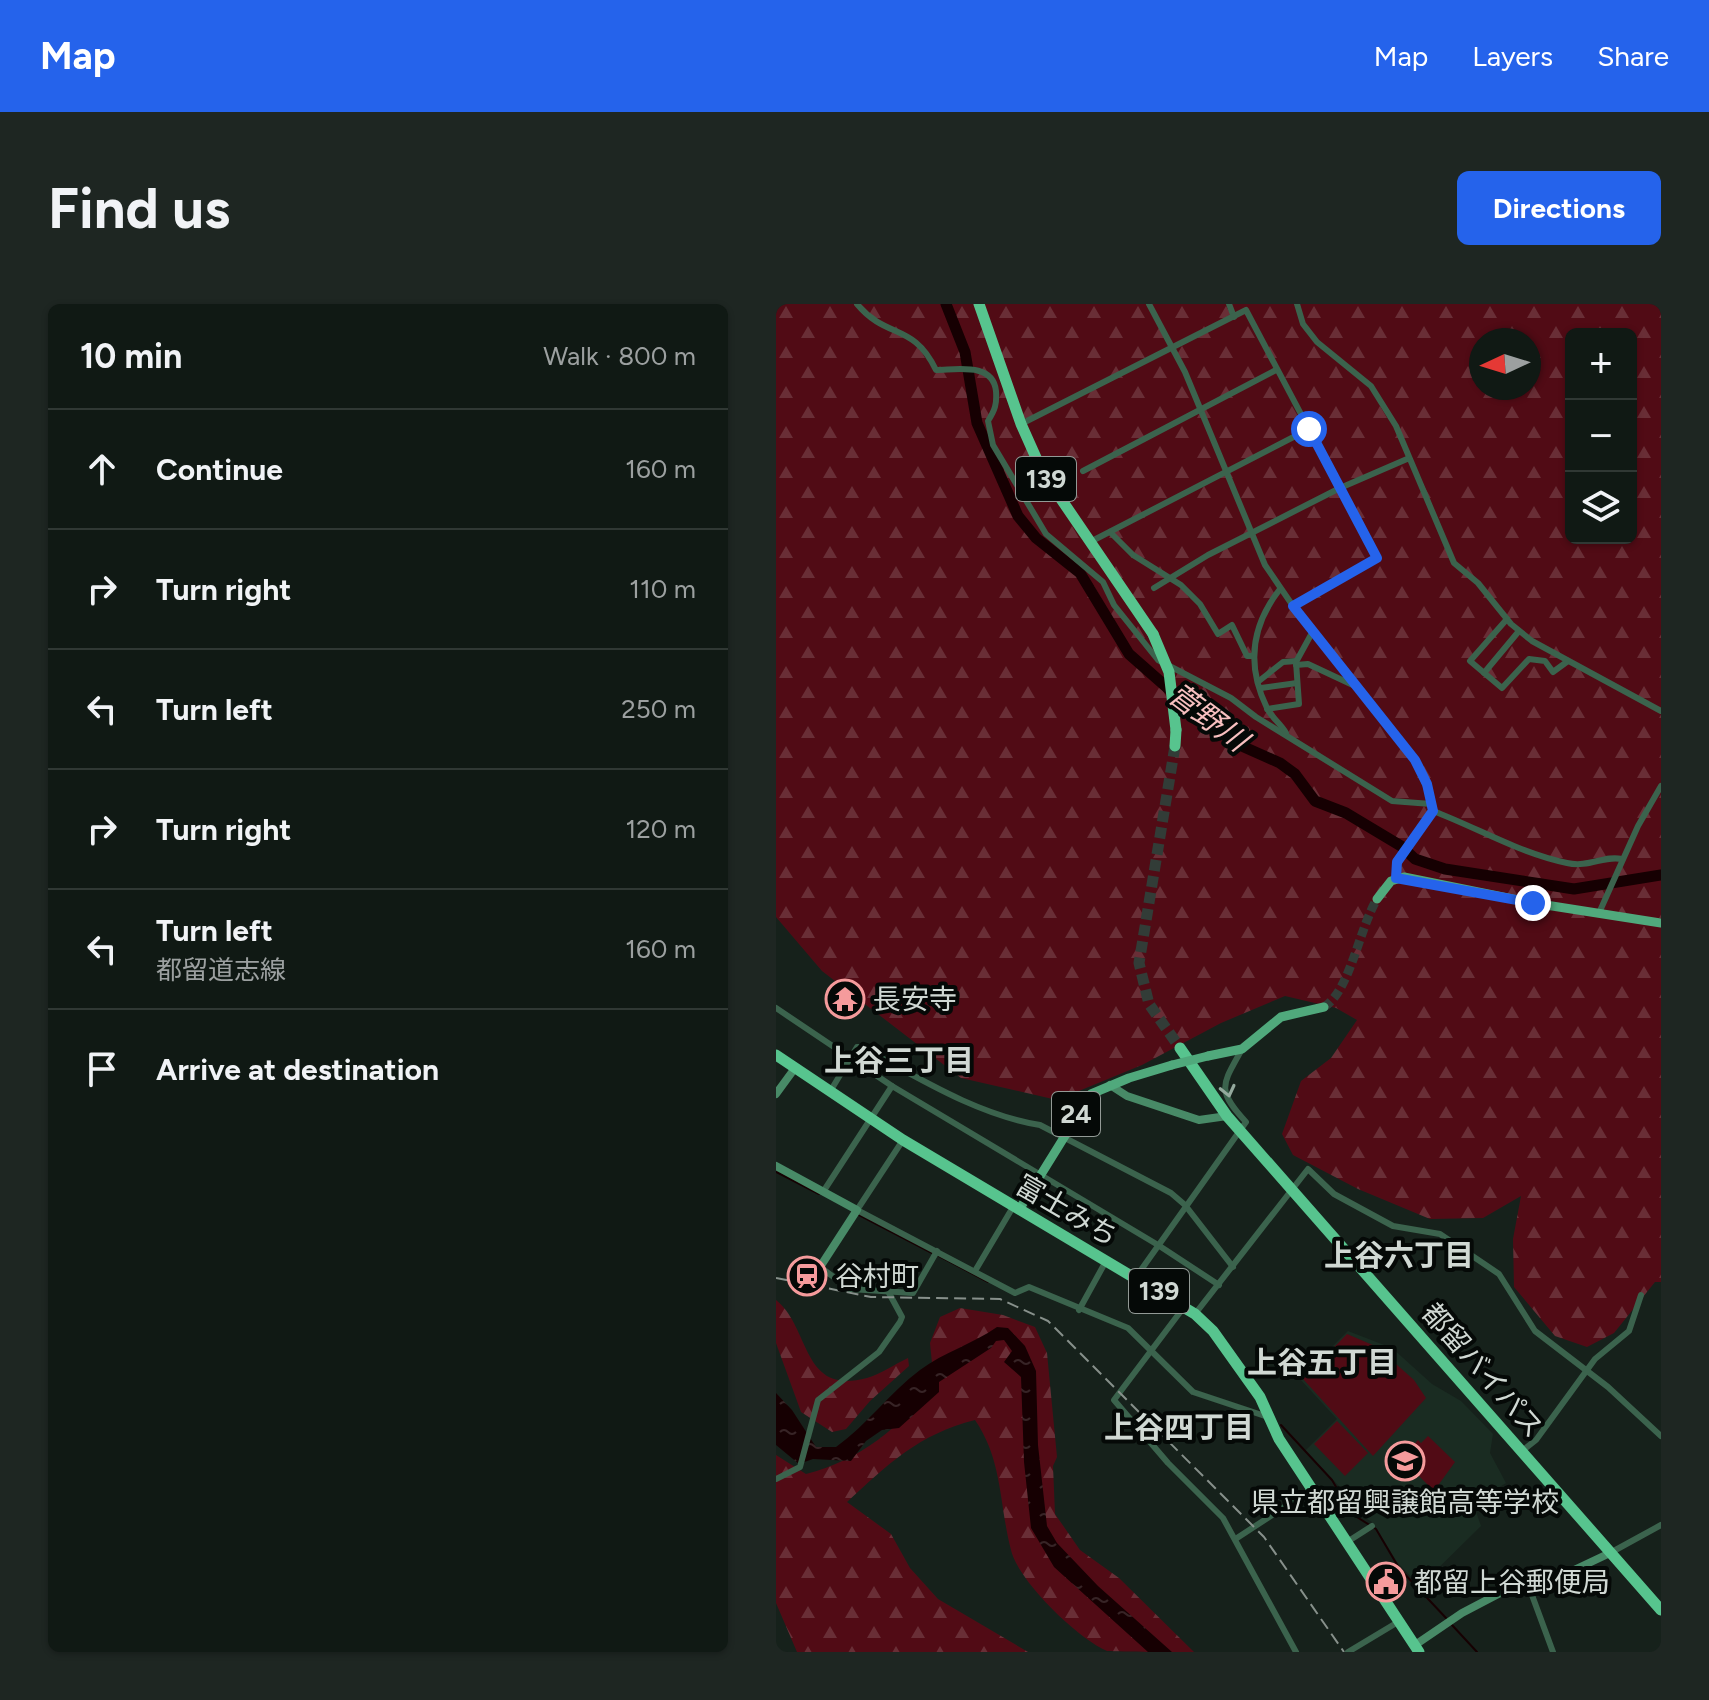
<!DOCTYPE html>
<meta charset="utf-8">
<style>
:root{--surface:#101914;--page:#1e2622;--text:#f1f3f6;--muted:#9ca0a0;--line:#303834;--accent:#2563eb}
body{margin:0;font-family:Figtree,"Noto Sans JP",sans-serif;background:var(--page);color:var(--text)}
.controls{position:absolute;right:24px;top:24px;display:grid;overflow:hidden;border-radius:12px;box-shadow:0 2px 6px #0004}
.controls button{width:72px;height:72px;display:grid;place-items:center;padding:0;border:0;border-bottom:2px solid var(--line);background:var(--surface);color:var(--text);font:40px sans-serif}
.compass{position:absolute;left:693px;top:24px;width:72px;height:72px;border-radius:50%;background:var(--surface);box-shadow:0 2px 6px #0004;rotate:266deg}
.stop{position:absolute;width:24px;height:24px;margin:-18px;border:6px solid #2563eb;border-radius:50%;background:#fff}
.stop.end{background:#2563eb;border-color:#fff;box-shadow:0 2px 8px #0008}
.list{margin:0;padding:0;list-style:none}
h2{display:flex;justify-content:space-between;align-items:center;height:104px;margin:0;padding:0 32px;font-size:34px}
h2 small{font-size:26px;font-weight:400;color:var(--muted)}
.list li{display:grid;grid-template-columns:52px 1fr auto;gap:24px;align-items:center;box-sizing:border-box;height:120px;padding:0 32px;border-top:2px solid var(--line)}
.list b{display:block;font-size:30px;white-space:nowrap}
.list p{margin:0;font-size:26px;white-space:nowrap;color:var(--muted)}
.list em{font-size:26px;font-style:normal;color:var(--muted)}
.icon{flex:none;width:44px;height:44px;fill:none;stroke:currentColor;stroke-width:2;stroke-linecap:round;stroke-linejoin:round}
.map{position:relative;flex:none;width:885px;height:1348px;overflow:hidden;border-radius:12px}
header{display:flex;align-items:center;gap:48px;box-sizing:border-box;height:112px;padding:0 40px;background:var(--accent);color:#fff}
header strong{font-size:38px}
nav{display:flex;gap:44px;margin-inline-start:auto;font-size:28px}
.intro{display:flex;align-items:center;justify-content:space-between;box-sizing:border-box;height:192px;padding:0 48px}
h1{margin:0;font-size:56px}
.button{padding:20px 36px;border-radius:12px;background:var(--accent);color:#fff;font-size:28px;font-weight:700}
main{display:flex;gap:48px;padding:0 48px}
aside{flex:1;background:var(--surface);border-radius:12px;box-shadow:0 2px 6px #0004}
.map>svg:first-child{display:block}
</style>
<header>
<strong>Map</strong>
<nav><a>Map</a><a>Layers</a><a>Share</a></nav>
</header>
<div class="intro"><h1>Find us</h1><a class="button">Directions</a></div>
<main>
<aside>
<h2>10 min<small>Walk · 800 m</small></h2>
<ul class="list">
<li><svg class="icon" aria-label="ahead" viewBox="0 0 24 24"><path d="M12 20V5M6 11l6-6 6 6"/></svg><div><b>Continue</b></div><em>160 m</em></li>
<li><svg class="icon" aria-label="right" viewBox="0 0 24 24"><path d="M7 20v-9h11M14 6l5 5-5 5"/></svg><div><b>Turn right</b></div><em>110 m</em></li>
<li><svg class="icon" aria-label="left" viewBox="0 0 24 24"><path d="M17 20v-9H6M10 6l-5 5 5 5"/></svg><div><b>Turn left</b></div><em>250 m</em></li>
<li><svg class="icon" aria-label="right" viewBox="0 0 24 24"><path d="M7 20v-9h11M14 6l5 5-5 5"/></svg><div><b>Turn right</b></div><em>120 m</em></li>
<li><svg class="icon" aria-label="left" viewBox="0 0 24 24"><path d="M17 20v-9H6M10 6l-5 5 5 5"/></svg><div><b>Turn left</b><p>都留道志線</p></div><em>160 m</em></li>
<li><svg class="icon" aria-label="arrive" viewBox="0 0 24 24"><path d="M6 21V4h12l-3 4 3 4H6"/></svg><div><b>Arrive at destination</b></div></li>
</ul>
</aside>
<div class="map">
<svg width="885" height="1348" viewBox="0 0 885 1348">
<defs>
<pattern id="forest-firs" width="22" height="20" patternUnits="userSpaceOnUse" patternTransform="scale(2)"><rect width="22" height="20" fill="#510b15"/><path d="M5 1l3.5 6h-7zM16 11l3.5 6h-7z" fill="#692e36"/></pattern>
<pattern id="water-ripples" width="26" height="14" patternUnits="userSpaceOnUse" patternTransform="scale(2)"><rect width="26" height="14" fill="#160002"/><path d="M2 4q2-2 4 0t4 0M15 11q2-2 4 0t4 0" fill="none" stroke="#372426"/></pattern>
</defs>
<rect width="100%" height="100%" fill="#16211b"/>
<polygon fill="#1a2c22" points="572,1027 616,1044 656,1080 685,1097 717,1130 714,1149 730,1179 697,1199 705,1222 644,1282 621,1258 596,1218 578,1207 563,1182 529,1147 561,1115 524,1075"/>
<g fill="#510b15">
<polygon points="571,1030 613,1048 611,1052 638,1076 650,1094 597,1152 527,1075"/>
<polygon points="561,1117 592,1149 569,1172 538,1140"/>
<polygon points="652,1132 679,1158 658,1187 625,1154 642,1136 645,1139"/>
</g>
<g fill="url(#forest-firs)" fill-rule="evenodd">
<path d="M0 0H885V978H879L838 1029 811 1043 779 1032 738 983 737 935 745 892 707 914 654 915 582 885 517 851 506 830 525 777 555 754 581 716 560 704 509 692 445 719 366 761 281 796 185 774 46 667 0 613ZM795 30H855V234H795ZM705 36H753V84H705Z"/>
<path d="M0 996C35 1024 25 1092 91 1074 105 1070 119 1060 132 1054L133 1062 94 1097 70 1125 56 1128 25 1108 0 1039Z"/>
<path d="M184 1004 227 1011 259 1023 271 1049 281 1153 277 1162 279 1210 304 1246 343 1274 418 1348C401 1348 344 1348 331 1347 302 1335 242 1277 235 1246 223 1200 227 1157 199 1116 143 1130 112 1160 71 1198L115 1230 134 1264 162 1295 252 1348H21L0 1299V1151L30 1170C84 1156 124 1124 158 1079L154 1039 164 1013Z"/>
</g>
<path fill="url(#water-ripples)" d="M221 1023 232 1024 249 1042 260 1067 262 1141 271 1222 281 1239 322 1282 396 1348H372L278 1263 255 1224 248 1158 245 1073 228 1058 236 1047 228 1036 220 1037 215 1044 163 1078V1088L123 1124 106 1126 90 1137 75 1157 37 1155 23 1160 0 1141V1089L16 1106 40 1143H60C91 1121 113 1089 144 1066 168 1048 197 1040 221 1023Z"/>
<g fill="none" stroke-linecap="round" stroke-linejoin="round">
<g stroke="#160002" stroke-width="2">
<polyline points="0,868 43,890"/>
<polyline points="83,911 156,949"/>
<polyline points="163,952 212,978"/>
<polyline points="505,1121 556,1176 576,1210 600,1225 623,1264 670,1314"/>
<polyline points="676,1321 701,1348"/>
</g>
<polyline stroke="#160002" stroke-width="11" points="170,0 189,48 201,119 242,212 260,234 304,269 353,350 428,416 468,443 504,459 519,470 539,497 570,509 625,542 639,555 669,565 798,585 885,571"/>
<path stroke="#323c37" stroke-width="9" stroke-dasharray="9 4.5" stroke-linecap="butt" d="M548 703C574 687 583 625 601 595"/>
<polyline stroke="#323c37" stroke-width="11" stroke-dasharray="11 5.5" stroke-linecap="butt" points="399,442 363,659 373,700 404,744"/>
<g stroke="#3b634d" stroke-width="6">
<path d="M81 0C111 36 137 18 160 66 180 66 217 58 220 87 221 100 219 106 212 117L217 141 270 230 327 278 338 301 382 356 455 394 480 413 616 497 655 500"/>
<polyline points="373,0 409,68 489,261 517,302 639,456 654,492"/>
<polyline points="453,0 458,13"/>
<polyline points="521,0 527,20 541,38 595,82 620,122 678,259 702,279 735,320 756,337 885,407"/>
<polyline points="245,120 470,6 601,254 517,302"/>
<polyline points="307,167 500,66"/>
<polyline points="334,228 357,251 405,281 424,300 442,330 456,321 471,352 476,352"/>
<polyline points="314,238 533,125"/>
<polyline points="378,284 432,251 564,184 631,155"/>
<path d="M504 285C475 322 470 361 491 404 495 413 505 420 510 429"/>
<polyline points="731,315 694,357 726,384 753,355 769,357 777,368 792,357"/>
<polyline points="520,361 532,360 579,382"/>
<polyline points="708,369 743,327"/>
<polyline points="483,377 507,358 520,357"/>
<polyline points="485,384 521,379"/>
<polyline points="491,405 523,400 520,358 537,327"/>
<path d="M657 507C702 524 743 549 791 559 813 564 828 551 846 555"/>
<polyline points="823,609 862,522 885,482"/>
<polyline points="0,704 116,782 382,941 443,981"/>
<path d="M55 786 81 743H85C141 773 201 811 264 821L395 889 409 901 457 963"/>
<polyline points="127,836 81,906 239,989 253,983 352,1024 417,1088 492,1113"/>
<polyline points="47,888 116,782"/>
<polyline points="44,963 74,985 137,989 161,947"/>
<polyline points="199,967 237,903"/>
<path d="M360 973 470 818C439 785 447 780 466 745"/>
<polyline points="408,1003 338,1096 392,1159 447,1214 520,1348"/>
<polyline points="303,1006 330,957"/>
<polyline points="419,1010 532,865 558,890 617,922 664,930 723,970 759,1027 832,1083 885,1132"/>
<polyline points="746,1147 760,1136 819,1055 853,1027 865,991"/>
<polyline points="0,1175 24,1163 42,1096 103,1048 124,1018 126,1013 113,989"/>
<polyline points="461,1234 536,1185"/>
<polyline points="571,1238 596,1222"/>
<polyline points="834,1249 885,1221"/>
<polyline points="753,1283 777,1348"/>
<polyline points="572,1348 622,1318"/>
</g>
<g stroke="#488a67" stroke-width="8">
<polyline points="620,574 621,558 657,507 654,492"/>
<polyline points="334,781 351,792 423,816 451,812"/>
<polyline points="0,790 19,764"/>
<polyline points="0,862 81,906 44,963"/>
<polyline points="639,1341 686,1309 728,1287 779,1275 834,1249"/>
</g>
<g stroke="#50a97c" stroke-width="9">
<polyline points="601,595 615,577 628,573 757,599 885,619"/>
<polyline points="432,752 466,745 505,713 548,703"/>
<polyline points="243,906 315,790 353,774 396,761"/>
</g>
<g stroke="#57c48e" stroke-width="11">
<polyline points="203,0 245,120 266,167 377,330"/>
<polyline points="399,442 400,426"/>
<polyline points="404,744 451,812 885,1306"/>
<polyline points="0,751 127,836 419,1010 437,1027 484,1093 503,1135 643,1348"/>
</g>
<polyline stroke="#87908b" stroke-width="2" stroke-dasharray="12 6" stroke-linecap="butt" points="0,974 95,993 224,995 272,1017 488,1233 568,1348"/>
<polyline stroke="#50a97c" stroke-width="9" points="396,761 432,752"/>
<polyline stroke="#57c48e" stroke-width="11" points="377,330 393,368 400,426"/>
</g>
<defs><path id="oneway-chevron" d="M-2-3.5L2.5 0L-2 3.5" fill="none" stroke-width="1.6" stroke-linecap="round" stroke-linejoin="round" transform="scale(2)"/></defs>
<use stroke="#94a99d" href="#oneway-chevron" transform="translate(452 787) rotate(77)"/>
<g fill="none" stroke-linecap="round" stroke-linejoin="round">
<polyline stroke="#2563eb" stroke-width="10" points="533,125 601,254 517,302 639,456 651,480 657,507 621,558 620,574 757,599"/>
</g>
<defs>
<g id="temple-ring" transform="scale(2)"><circle r="9.5" fill="#050907" stroke="#f59b9c" stroke-width="1.5"/><path d="M0-6L5-2H3V0L6.5 2.5H4V6H1.5V3h-3V6H-4V2.5H-6.5L-3 0V-2H-5Z" fill="#f59b9c"/></g>
<g id="station-ring" transform="scale(2)"><circle r="9.5" fill="#050907" stroke="#f59b9c" stroke-width="1.5"/><path d="M-3-6H3Q5-6 5-4V2Q5 4 3 4L4.5 6H3L1.5 4h-3L-3 6H-4.5L-3 4Q-5 4-5 2V-4Q-5-6-3-6ZM-3.5-4v3h7v-3ZM-3.5 1v1.5H-2V1ZM2 1v1.5H3.5V1Z" fill="#f59b9c"/></g>
<g id="school-ring" transform="scale(2)"><circle r="9.5" fill="#050907" stroke="#f59b9c" stroke-width="1.5"/><path d="M0-5L7-2L0 1L-7-2ZM-4 1L0 2.5L4 1V4Q0 6-4 4Z" fill="#f59b9c"/></g>
<g id="civic-ring" transform="scale(2)"><circle r="9.5" fill="#050907" stroke="#f59b9c" stroke-width="1.5"/><path d="M-.6-6.5H3V-4.5H.6V-3L4-1V1h2V6H-6V1h2V-1L-.6-3ZM-1.2 2.5V6h2.4V2.5Z" fill="#f59b9c"/></g>
</defs>
<g fill-rule="evenodd">
<use href="#temple-ring" x="69" y="695"/>
<use href="#station-ring" x="31" y="972"/>
<use href="#school-ring" x="629" y="1157"/>
<use href="#civic-ring" x="610" y="1278"/>
</g>
<g text-anchor="middle" dominant-baseline="central" stroke-width="8" stroke-linejoin="round" paint-order="stroke">
<g fill="#050907" stroke="#939a96" stroke-width="2">
<rect x="240" y="153" width="60" height="44" rx="6"/>
<rect x="276" y="788" width="48" height="44" rx="6"/>
<rect x="353" y="965" width="60" height="44" rx="6"/>
</g>
<g font-size="26" font-weight="bold" fill="#d0d8d3">
<text x="270" y="175">139</text>
<text x="300" y="810">24</text>
<text x="383" y="987">139</text>
</g>
<g font-size="28" fill="#d0d8d3" stroke="#050907" text-anchor="start">
<text x="97" y="695">長安寺</text>
<text x="59" y="972">谷村町</text>
<text x="629" y="1198" text-anchor="middle">県立都留興譲館高等学校</text>
<text x="638" y="1278">都留上谷郵便局</text>
</g>
<g font-size="28" fill="#d0d8d3" stroke="#050907">
<text transform="translate(291 906) rotate(30)">富士みち</text>
<text transform="translate(707 1066) rotate(49)">都留バイパス</text>
</g>
<g font-size="30" font-style="italic" fill="#f8c0c0" stroke="#050907">
<text transform="translate(432 413) rotate(37)">菅野川</text>
</g>
<g font-size="30" font-weight="bold" fill="#d0d8d3" stroke="#050907">
<text x="123" y="756">上谷三丁目</text>
<text x="623" y="951">上谷六丁目</text>
<text x="546" y="1058">上谷五丁目</text>
<text x="403" y="1123">上谷四丁目</text>
</g>
</g>
</svg>
<div class="controls">
<button>+</button>
<button>−</button>
<button><svg class="icon" aria-label="layers" viewBox="0 0 24 24"><path d="M12 4l9 5-9 5-9-5zM3 14l9 5 9-5"/></svg></button>
</div>
<svg class="compass" viewBox="-18 -18 36 36"><path d="M0-13l5 13h-10z" fill="#e53935"/><path d="M0 13l5-13h-10z" fill="#9ca0a0"/></svg>
<div class="stop" style="left:533px;top:125px"></div>
<div class="stop end" style="left:757px;top:599px"></div>
</div>
</main>
